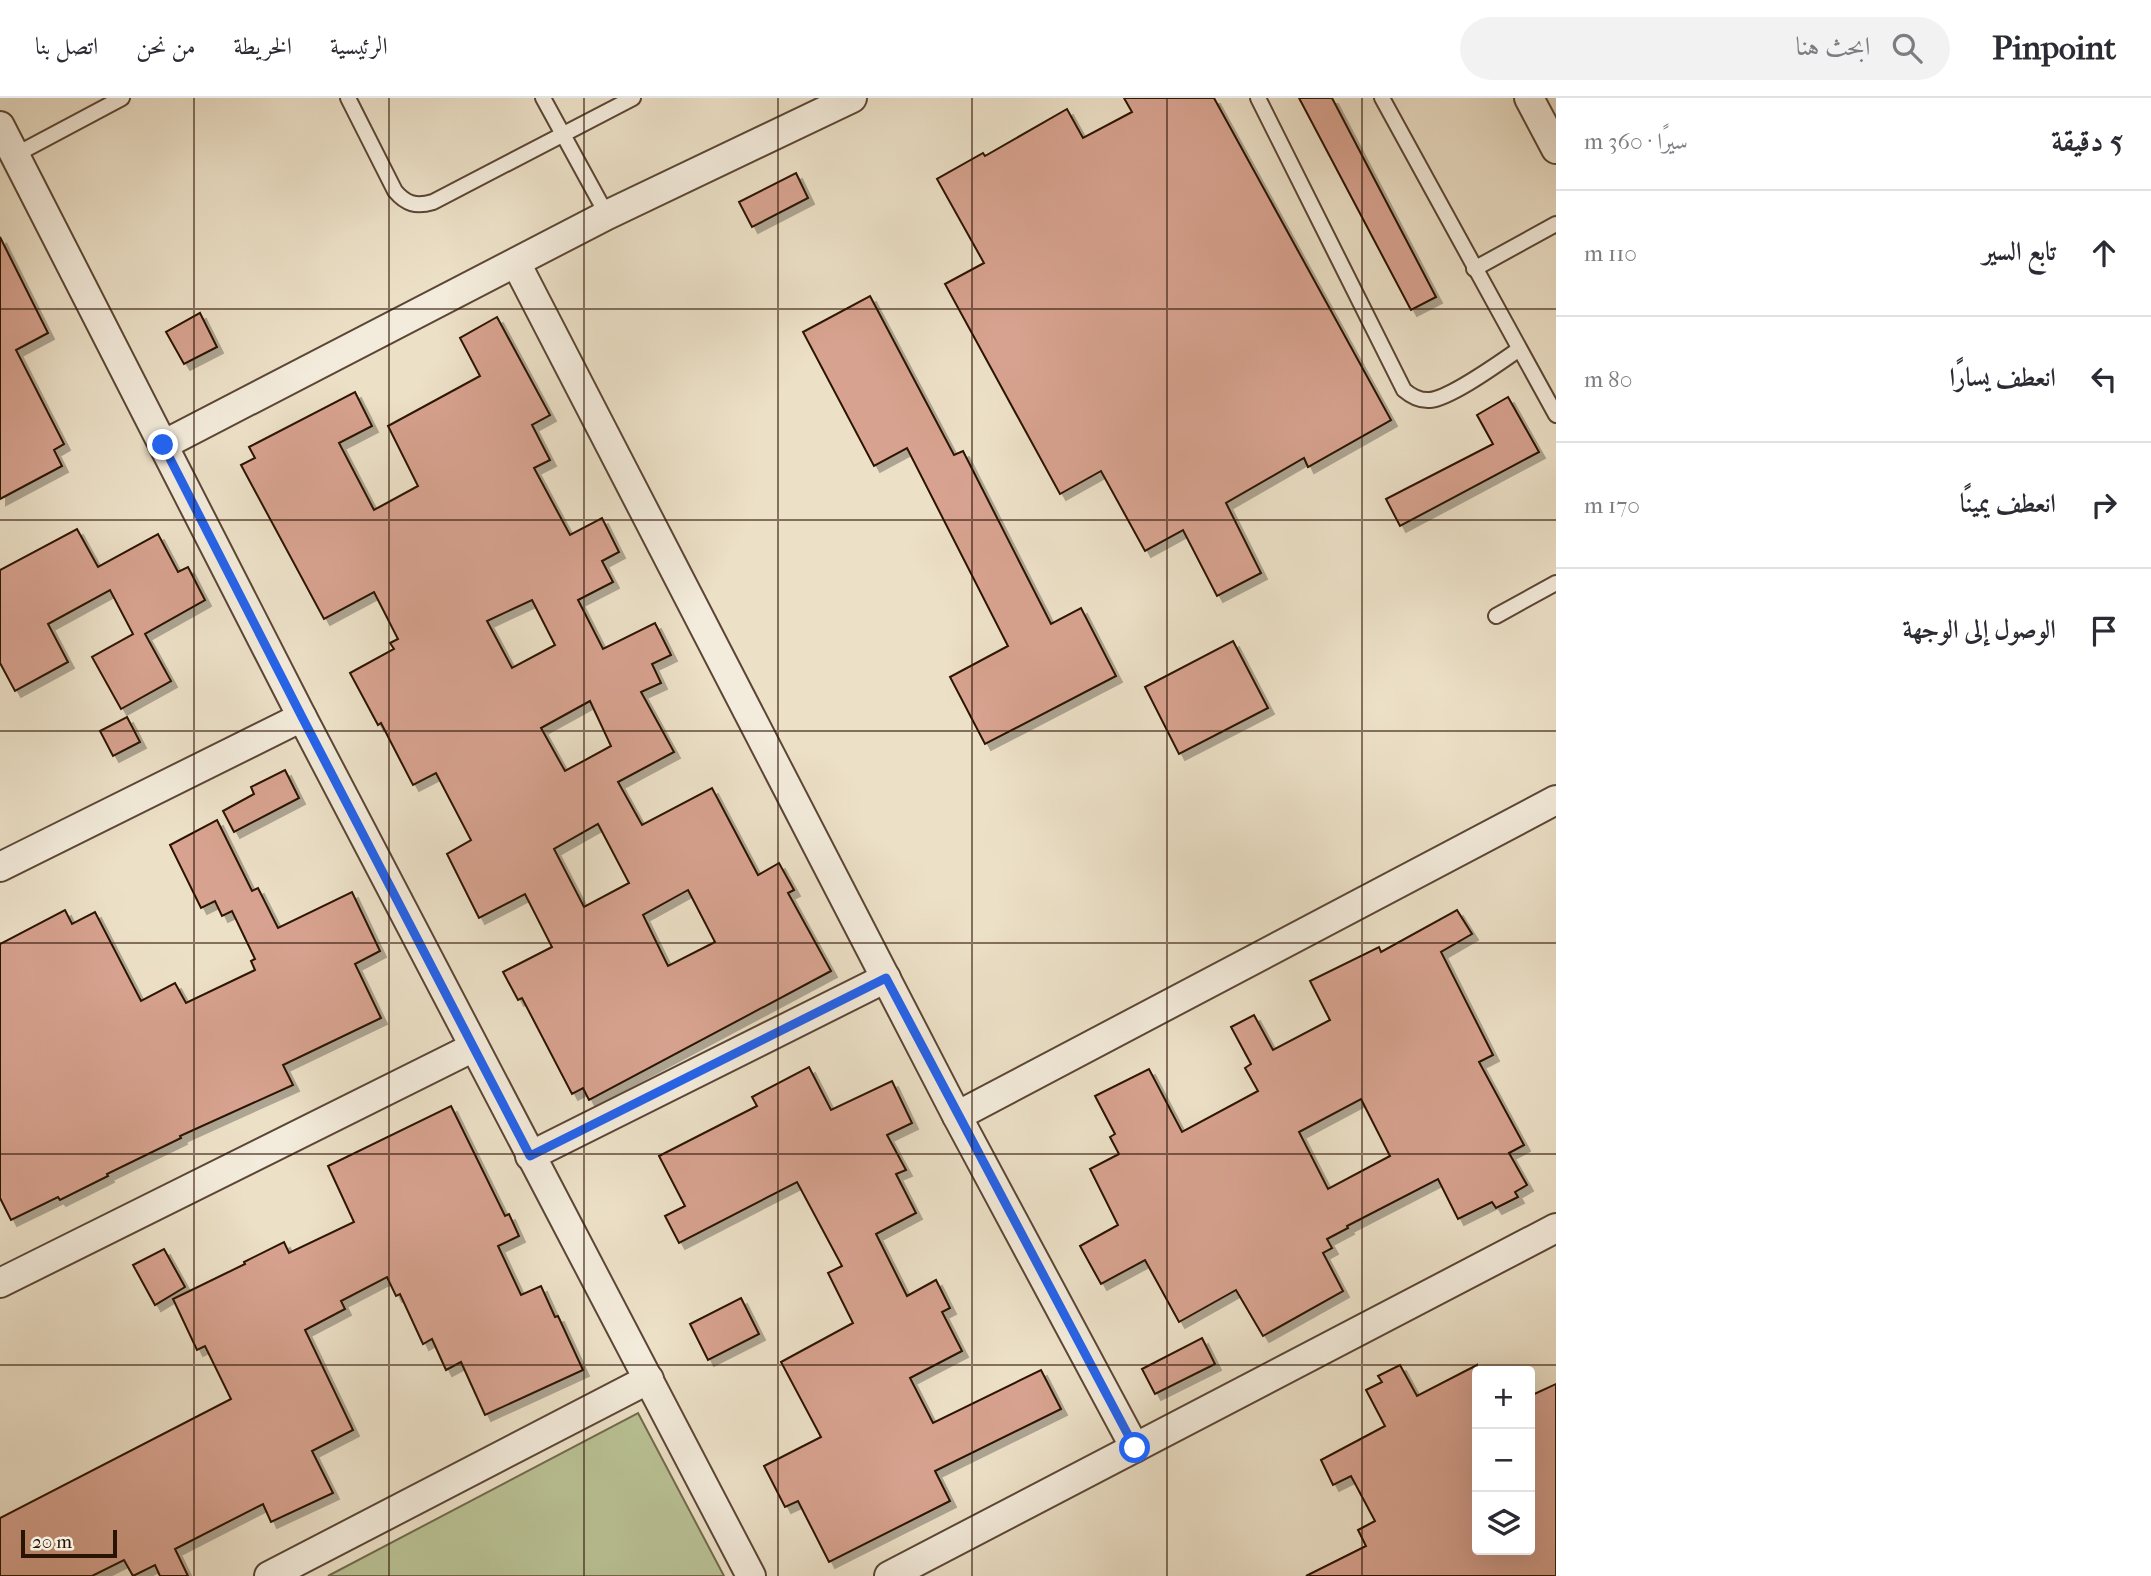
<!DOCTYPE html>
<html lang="ar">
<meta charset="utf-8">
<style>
:root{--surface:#fff;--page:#f2f2f3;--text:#2b2b33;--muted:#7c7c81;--line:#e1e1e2}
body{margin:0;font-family:"IM FELL French Canon",Amiri,serif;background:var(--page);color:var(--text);direction:rtl}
.controls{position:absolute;right:21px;bottom:21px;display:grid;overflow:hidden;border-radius:7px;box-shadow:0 7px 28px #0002}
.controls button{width:63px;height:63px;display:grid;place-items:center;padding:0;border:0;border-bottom:2px solid var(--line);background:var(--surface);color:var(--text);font:35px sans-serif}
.scale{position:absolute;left:21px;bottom:18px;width:96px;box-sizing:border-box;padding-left:7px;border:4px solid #2b1304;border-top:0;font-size:19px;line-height:24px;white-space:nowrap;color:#2b1304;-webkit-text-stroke:5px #f3ebdb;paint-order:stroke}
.stop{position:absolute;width:21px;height:21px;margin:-16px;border:5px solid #2563eb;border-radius:50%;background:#fff}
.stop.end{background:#2563eb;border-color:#fff;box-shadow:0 2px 7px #0008}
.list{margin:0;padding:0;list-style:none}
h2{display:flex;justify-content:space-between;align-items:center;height:91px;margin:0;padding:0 28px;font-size:30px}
h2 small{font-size:23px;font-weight:400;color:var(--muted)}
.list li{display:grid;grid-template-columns:46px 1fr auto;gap:21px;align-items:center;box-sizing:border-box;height:126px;padding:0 28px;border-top:2px solid var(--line)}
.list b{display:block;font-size:26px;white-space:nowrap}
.list em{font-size:23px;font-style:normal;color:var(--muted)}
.icon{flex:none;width:38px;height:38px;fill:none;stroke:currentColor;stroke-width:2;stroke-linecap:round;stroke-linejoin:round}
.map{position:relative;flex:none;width:1556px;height:1478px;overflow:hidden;direction:ltr}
header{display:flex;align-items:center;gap:42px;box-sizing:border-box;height:98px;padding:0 35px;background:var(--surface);border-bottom:2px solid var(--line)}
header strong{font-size:33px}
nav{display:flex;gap:38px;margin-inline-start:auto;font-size:24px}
.search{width:490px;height:63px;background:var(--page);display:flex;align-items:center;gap:18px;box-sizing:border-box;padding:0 24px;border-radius:38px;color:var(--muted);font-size:26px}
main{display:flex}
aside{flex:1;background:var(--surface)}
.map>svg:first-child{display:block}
</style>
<header>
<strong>Pinpoint</strong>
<div class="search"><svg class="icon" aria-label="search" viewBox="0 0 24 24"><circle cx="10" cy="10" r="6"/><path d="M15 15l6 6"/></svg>ابحث هنا</div>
<nav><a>الرئيسية</a><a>الخريطة</a><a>من نحن</a><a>اتصل بنا</a></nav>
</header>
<main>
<aside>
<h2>5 دقيقة<small>سيرًا · 360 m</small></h2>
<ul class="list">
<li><svg class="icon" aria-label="ahead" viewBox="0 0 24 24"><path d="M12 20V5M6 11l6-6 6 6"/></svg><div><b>تابع السير</b></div><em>110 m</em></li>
<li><svg class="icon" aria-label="left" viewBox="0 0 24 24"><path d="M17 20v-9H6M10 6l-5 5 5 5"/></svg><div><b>انعطف يسارًا</b></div><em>80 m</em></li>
<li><svg class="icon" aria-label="right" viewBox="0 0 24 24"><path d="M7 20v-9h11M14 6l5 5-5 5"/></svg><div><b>انعطف يمينًا</b></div><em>170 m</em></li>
<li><svg class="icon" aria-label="arrive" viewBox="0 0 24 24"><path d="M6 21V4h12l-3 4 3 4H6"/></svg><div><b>الوصول إلى الوجهة</b></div></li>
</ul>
</aside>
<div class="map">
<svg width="1556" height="1478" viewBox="0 0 1556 1478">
<defs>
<filter id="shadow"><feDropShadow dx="6" dy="6" stdDeviation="0" flood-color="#0004"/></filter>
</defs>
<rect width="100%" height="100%" fill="#ece0c7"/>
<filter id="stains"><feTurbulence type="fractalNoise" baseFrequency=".00286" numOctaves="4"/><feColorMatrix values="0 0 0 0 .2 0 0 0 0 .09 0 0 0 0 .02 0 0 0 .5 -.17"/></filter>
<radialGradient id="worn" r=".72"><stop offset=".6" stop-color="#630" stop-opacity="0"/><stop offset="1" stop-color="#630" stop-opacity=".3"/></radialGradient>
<polygon fill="#b9c295" stroke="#726a4c" stroke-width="2" points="638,1315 724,1478 328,1478"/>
<g fill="#d7a28f" stroke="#2b1304" stroke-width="2" fill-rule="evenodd" filter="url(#shadow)">
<polygon points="1124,0 1214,0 1391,322 1308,369 1304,360 1226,405 1261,475 1217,498 1183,432 1145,453 1101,373 1060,396 945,186 984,165 937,81 983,55 985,58 1067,11 1083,40 1132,14"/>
<polygon points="1299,0 1332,0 1436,199 1411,212"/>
<polygon points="796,75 808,100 752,129 739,104"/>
<polygon points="0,139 48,235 16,252 64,346 54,352 62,368 0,401"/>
<polygon points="870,198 954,357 963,353 1051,526 1081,510 1116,578 985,646 950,579 1008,548 907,350 874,368 803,234"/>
<polygon points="200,215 217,249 184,266 166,234"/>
<path d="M497 219 550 317 532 327 550 362 534 370 570 437 602 420 619 454 602 463 613 484 578 502 603 551 655 525 671 557 652 566 661 585 641 594 674 654 618 684 642 727 712 690 758 777 779 765 794 792 788 795 831 873 589 1002 583 990 572 996 522 900 518 902 503 874 552 849 525 796 479 820 447 756 471 742 436 675 413 687 381 625 378 627 350 575 394 551 390 545 398 541 374 494 324 521 241 367 255 360 249 349 355 294 372 328 339 345 374 412 418 388 388 328 480 278 460 240ZM532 502 555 547 512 570 487 523ZM590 603 611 648 565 673 541 630ZM598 726 629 785 584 809 554 751ZM688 792 715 844 668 868 643 817Z"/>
<polygon points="1508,299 1539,354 1400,428 1386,401 1493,346 1477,317"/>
<polygon points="77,431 98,469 158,436 178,474 188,469 205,502 145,536 171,583 121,611 92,559 133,536 110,492 48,526 68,564 15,593 0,565 0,472"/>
<polygon points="1233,543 1268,610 1179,656 1145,589"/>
<polygon points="127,619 140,644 113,658 100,633"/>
<polygon points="285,672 299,700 234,734 223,713 254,696 251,689"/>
<polygon points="217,722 252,793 258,790 278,830 352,794 380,853 355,866 381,920 283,967 293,987 180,1038 181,1040 107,1076 108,1078 60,1102 58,1099 11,1122 0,1100 0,846 65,812 72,826 95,814 141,903 175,885 186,905 255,872 251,863 255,861 232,813 222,818 215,803 201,810 170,747"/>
<path d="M1457 812 1472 836 1441 854 1493 957 1479 964 1524 1047 1509 1055 1527 1087 1515 1094 1518 1099 1496 1110 1492 1104 1458 1121 1438 1081 1347 1128 1348 1130 1327 1141 1332 1150 1323 1155 1343 1193 1263 1238 1236 1192 1179 1224 1145 1162 1101 1186 1080 1148 1118 1127 1090 1071 1119 1056 1110 1039 1115 1036 1095 998 1149 971 1182 1034 1258 993 1245 970 1251 966 1231 929 1254 917 1273 952 1330 922 1310 883 1379 849 1381 854ZM1361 1001 1390 1058 1328 1091 1299 1034Z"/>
<polygon points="809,969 831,1012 892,983 912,1025 887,1037 906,1072 896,1076 916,1115 876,1136 907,1198 936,1182 950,1210 942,1214 962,1253 910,1280 933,1325 1041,1272 1061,1311 935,1373 950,1403 829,1464 798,1403 785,1409 764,1368 821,1339 781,1264 853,1225 828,1175 842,1168 797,1084 679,1145 665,1118 685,1108 659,1058 757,1008 752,999"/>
<polygon points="451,1008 505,1118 509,1116 519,1138 498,1148 521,1197 541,1188 555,1219 558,1218 583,1272 485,1317 461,1264 446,1272 432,1241 423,1246 400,1196 396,1198 387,1179 341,1203 345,1211 305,1232 353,1332 312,1353 333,1395 271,1424 263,1406 175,1451 188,1478 160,1478 155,1467 133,1478 124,1462 92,1478 0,1478 0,1420 231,1301 205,1248 197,1252 173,1201 245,1166 244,1164 284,1144 289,1155 354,1124 328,1068"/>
<polygon points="164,1151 185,1189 155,1207 133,1167"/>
<polygon points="741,1200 759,1236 708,1262 690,1226"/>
<polygon points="1202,1240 1215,1266 1155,1296 1142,1271"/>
<polygon points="1400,1267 1417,1298 1477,1267 1477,1452 1530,1452 1530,1298 1556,1286 1556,1478 1306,1478 1366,1448 1358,1432 1375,1423 1351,1378 1333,1387 1321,1362 1385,1328 1366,1292 1382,1284 1378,1278"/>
</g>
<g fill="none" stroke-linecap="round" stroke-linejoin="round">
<g stroke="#5b4635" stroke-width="18">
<g id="service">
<path d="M348 0 395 93C406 106 416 109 433 104L633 0"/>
<polyline points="543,0 607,117"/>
<path d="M1258 0 1404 292C1411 298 1419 303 1430 302 1451 300 1499 265 1518 252"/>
<polyline points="1382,0 1556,317"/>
<polyline points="15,57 122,0"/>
<polyline points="1474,171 1556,126"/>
<polyline points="1496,518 1556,485"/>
</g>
</g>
<g stroke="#5b4635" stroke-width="32">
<g id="minor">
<polyline points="1529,0 1556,51"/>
<polyline points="0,28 302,619 751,1478"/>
<polyline points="516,165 957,1018 1135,1350"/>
<polyline points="163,347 607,117 852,0"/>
<polyline points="0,769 302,619"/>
<polyline points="957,1018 1556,702"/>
<polyline points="530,1058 886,880"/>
<polyline points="0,1185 474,949"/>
<polyline points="269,1478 649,1281"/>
<polyline points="889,1478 1556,1130"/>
</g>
</g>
<use href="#service" stroke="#f3ebdb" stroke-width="14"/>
<use href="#minor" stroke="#f3ebdb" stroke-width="28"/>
</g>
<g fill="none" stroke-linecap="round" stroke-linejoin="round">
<polyline stroke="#2563eb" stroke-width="9" points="163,347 302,619 530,1058 886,880 1135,1350"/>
</g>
<path fill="none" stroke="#2b1304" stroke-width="2" stroke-opacity="0.55" d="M194 0V1478M389 0V1478M584 0V1478M778 0V1478M972 0V1478M1167 0V1478M1362 0V1478M0 211H1556M0 422H1556M0 633H1556M0 845H1556M0 1056H1556M0 1267H1556"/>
<rect width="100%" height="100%" filter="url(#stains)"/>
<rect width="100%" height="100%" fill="url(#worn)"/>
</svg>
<div class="controls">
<button>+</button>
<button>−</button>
<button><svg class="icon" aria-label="layers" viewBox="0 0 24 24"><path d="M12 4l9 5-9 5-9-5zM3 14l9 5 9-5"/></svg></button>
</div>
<div class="scale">20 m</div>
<div class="stop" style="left:1135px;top:1350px"></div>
<div class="stop end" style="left:163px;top:347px"></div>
</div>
</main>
